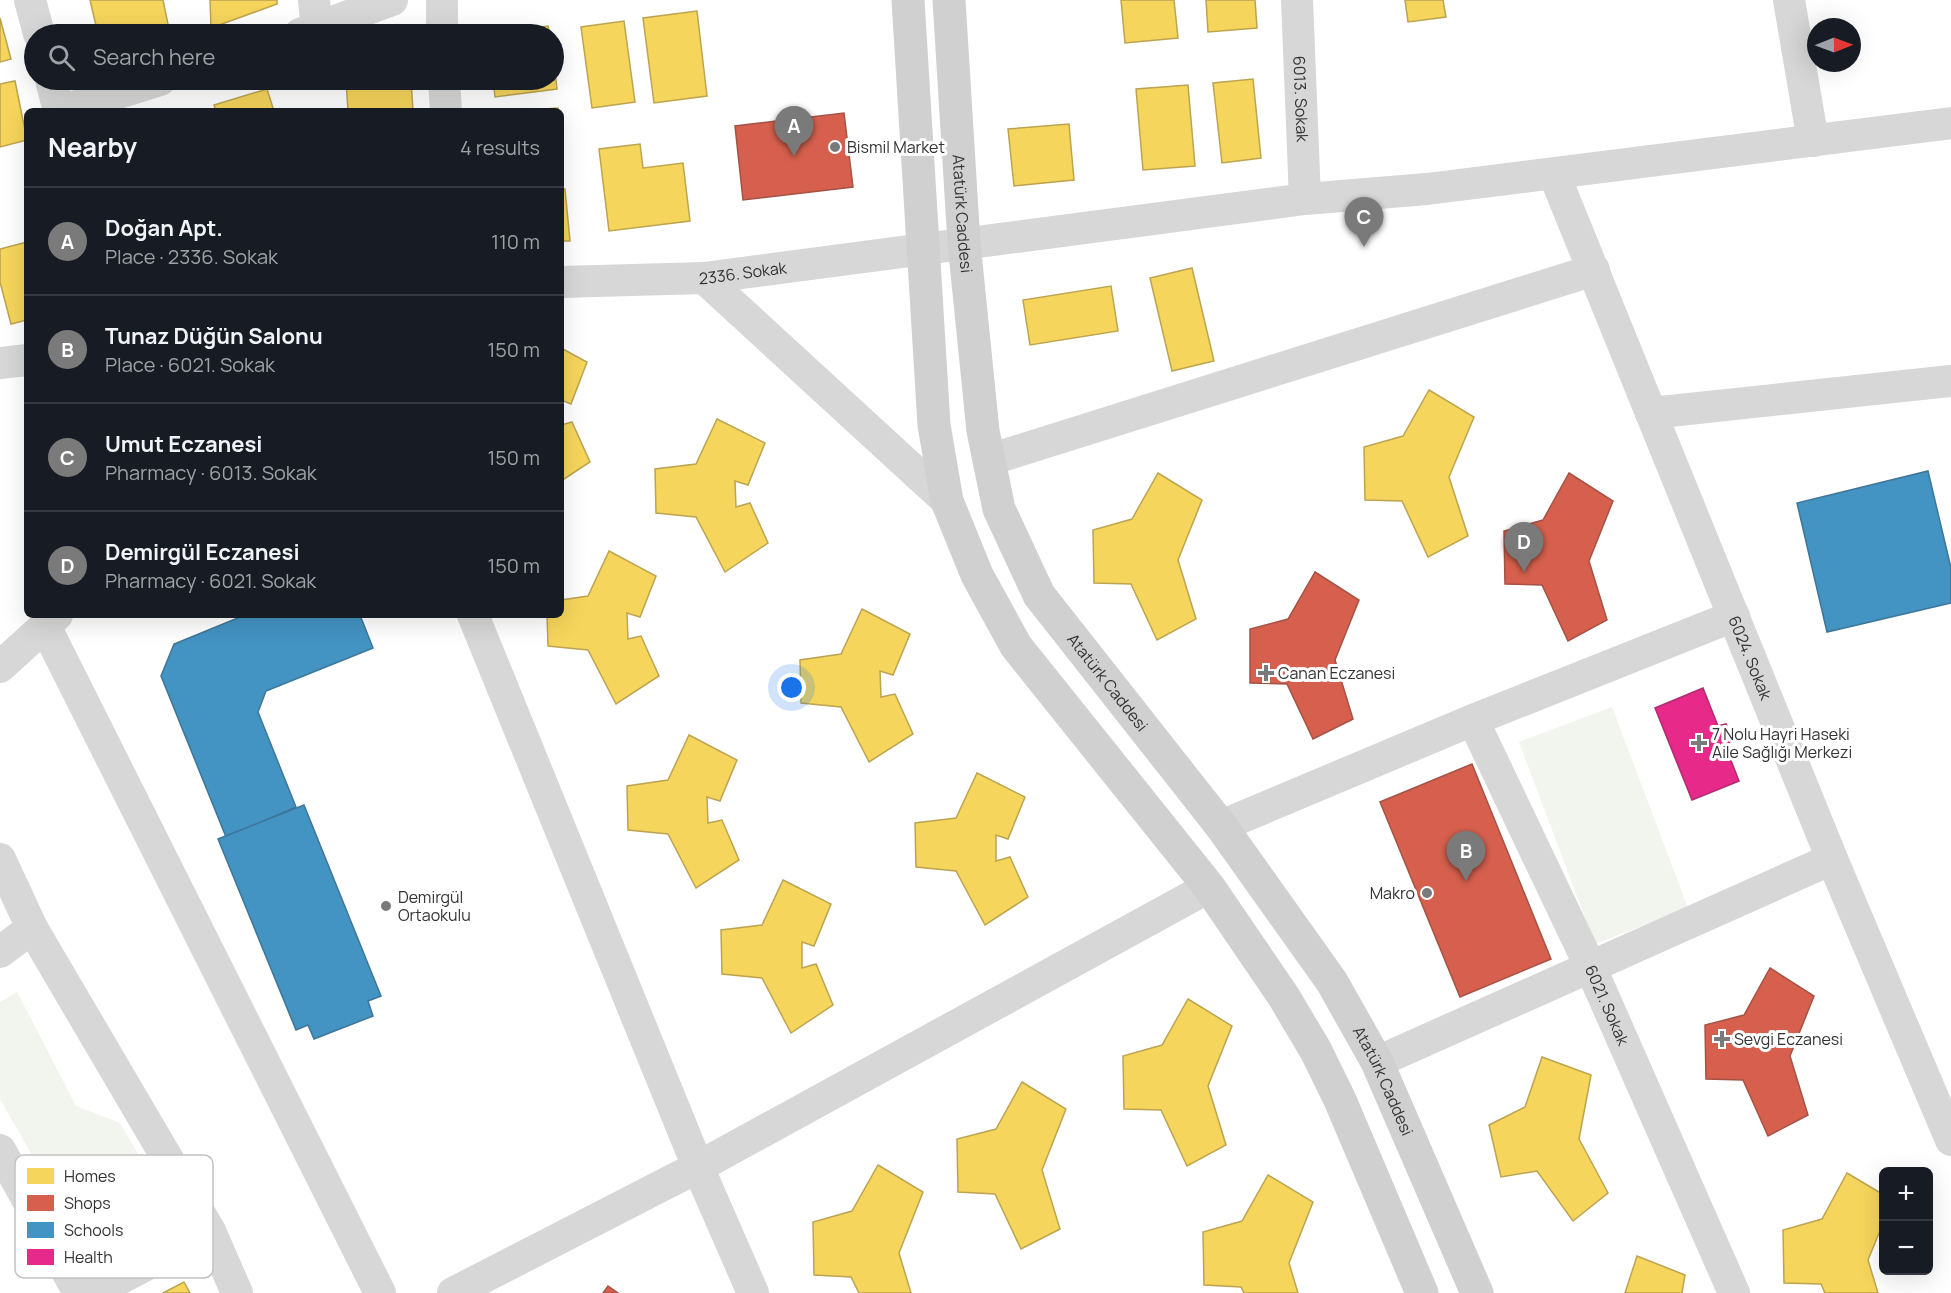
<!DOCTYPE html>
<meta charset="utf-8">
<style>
:root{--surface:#171b24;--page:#242831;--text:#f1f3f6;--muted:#9ea1a6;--line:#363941;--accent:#7a7a7a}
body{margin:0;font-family:Manrope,sans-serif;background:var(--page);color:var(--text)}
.controls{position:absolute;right:18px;bottom:18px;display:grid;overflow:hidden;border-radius:9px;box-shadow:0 6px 24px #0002}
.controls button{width:54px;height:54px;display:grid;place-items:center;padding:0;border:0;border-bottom:2px solid var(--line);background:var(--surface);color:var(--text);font:30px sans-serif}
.compass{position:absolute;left:1807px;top:18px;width:54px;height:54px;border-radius:50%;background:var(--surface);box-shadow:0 6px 24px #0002;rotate:89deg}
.you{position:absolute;left:792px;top:688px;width:21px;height:21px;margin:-15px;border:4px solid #fff;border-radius:50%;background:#1a73e8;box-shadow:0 0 0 9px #1a73e833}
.badge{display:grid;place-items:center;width:39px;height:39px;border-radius:50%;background:var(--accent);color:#fff;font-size:20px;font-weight:700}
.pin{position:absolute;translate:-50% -50px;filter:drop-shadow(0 2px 3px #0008)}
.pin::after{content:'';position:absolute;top:32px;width:21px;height:18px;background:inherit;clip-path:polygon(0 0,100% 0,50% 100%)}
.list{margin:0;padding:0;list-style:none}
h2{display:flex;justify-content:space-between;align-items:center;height:78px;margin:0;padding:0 24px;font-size:26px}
h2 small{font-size:20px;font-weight:400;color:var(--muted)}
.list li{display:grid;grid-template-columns:39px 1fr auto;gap:18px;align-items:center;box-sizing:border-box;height:108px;padding:0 24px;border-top:2px solid var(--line)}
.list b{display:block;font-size:22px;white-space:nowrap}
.list p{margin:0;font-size:20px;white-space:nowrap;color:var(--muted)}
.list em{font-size:20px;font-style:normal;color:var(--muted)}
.icon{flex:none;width:33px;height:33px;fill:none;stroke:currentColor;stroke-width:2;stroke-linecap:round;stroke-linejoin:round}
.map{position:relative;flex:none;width:1951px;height:1293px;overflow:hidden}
.search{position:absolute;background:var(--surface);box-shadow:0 6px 24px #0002;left:24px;top:24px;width:540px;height:66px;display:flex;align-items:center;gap:15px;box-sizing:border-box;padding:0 21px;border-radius:33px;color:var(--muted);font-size:22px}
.panel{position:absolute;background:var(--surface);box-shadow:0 6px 24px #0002;left:24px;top:108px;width:540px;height:510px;border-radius:9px}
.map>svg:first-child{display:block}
</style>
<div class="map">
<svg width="1951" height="1293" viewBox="0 0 1951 1293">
<rect width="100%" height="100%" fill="#fff"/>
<g fill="#f1f5ed">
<polygon points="1612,707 1688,908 1595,944 1519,742"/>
<polygon points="17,992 76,1106 120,1123 174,1216 91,1258 0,1099 0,1002"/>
</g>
<g fill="#f6d55c" stroke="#bca450" stroke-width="1.5">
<polygon points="90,0 163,0 170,34 98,34"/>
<polygon points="210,0 277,0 277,4 211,28"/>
<polygon points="1121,0 1174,0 1178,38 1125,43"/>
<polygon points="1206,0 1255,0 1257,28 1208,32"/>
<polygon points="1405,0 1443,0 1446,17 1408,22"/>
<polygon points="697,11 707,96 654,103 643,18"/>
<polygon points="0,18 11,59 0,62"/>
<polygon points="624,21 635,102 592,108 581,27"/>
<polygon points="548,26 550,34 488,34"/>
<polygon points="554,63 557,89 495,97 493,80 554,80"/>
<polygon points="1253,79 1261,158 1222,163 1213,83"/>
<polygon points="346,80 411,80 413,111 348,111"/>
<polygon points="15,81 27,140 0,147 0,84"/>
<polygon points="1188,85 1195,166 1143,170 1136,89"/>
<polygon points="267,89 274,111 216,111 214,105"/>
<polygon points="558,108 558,111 513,111"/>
<polygon points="1069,124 1074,180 1014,186 1008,129"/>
<polygon points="640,144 643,168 683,163 690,221 609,231 599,149"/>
<polygon points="561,189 565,189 570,241 561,241"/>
<polygon points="27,242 27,320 11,324 0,282 0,249"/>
<polygon points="1192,268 1214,361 1172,371 1150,278"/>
<polygon points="1111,286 1118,331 1030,345 1023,300"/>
<polygon points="561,348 587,362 571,404 561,400"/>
<polygon points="1429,390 1474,417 1449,477 1468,536 1428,557 1402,501 1365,500 1364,447 1403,436"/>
<polygon points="717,419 765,443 748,485 735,481 736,507 750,503 768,543 725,572 696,517 656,513 655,469 696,464"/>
<polygon points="572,422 590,462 561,481 561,425"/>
<polygon points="1158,473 1202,500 1178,560 1196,619 1157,640 1131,584 1094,583 1093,530 1132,519"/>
<polygon points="609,551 656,576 640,617 627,613 628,639 641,636 659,676 616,704 588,650 548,646 547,615 561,615 561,600 588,596"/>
<polygon points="862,609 910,634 893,675 880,671 881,697 895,694 913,734 869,762 841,707 801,703 800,660 841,654"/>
<polygon points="689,735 737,760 720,801 707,797 708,823 722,820 739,860 696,888 668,834 628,830 627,786 668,780"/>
<polygon points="977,773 1025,797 1008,839 996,835 996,861 1010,857 1028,897 985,925 956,871 916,867 915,823 956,818"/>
<polygon points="783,880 831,904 814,946 802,942 802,968 816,964 833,1005 791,1033 762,978 722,974 721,930 762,925"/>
<polygon points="1188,999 1232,1026 1208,1086 1226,1145 1187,1166 1161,1110 1124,1109 1123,1056 1162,1045"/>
<polygon points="1542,1057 1591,1075 1579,1139 1608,1193 1573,1221 1537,1171 1501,1177 1489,1125 1525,1107"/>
<polygon points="1022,1082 1066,1109 1042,1170 1060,1229 1021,1249 995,1194 958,1192 957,1139 996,1129"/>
<polygon points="878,1165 923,1192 899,1253 911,1293 859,1293 851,1277 814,1275 813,1222 852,1211"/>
<polygon points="1847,1173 1884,1195 1884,1221 1868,1260 1878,1293 1825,1293 1821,1284 1784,1283 1783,1230 1822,1219"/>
<polygon points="1268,1175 1313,1202 1289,1263 1298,1293 1244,1293 1241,1287 1204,1285 1203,1232 1242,1221"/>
<polygon points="1637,1256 1685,1275 1682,1293 1625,1293"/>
<polygon points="184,1282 190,1293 163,1293"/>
</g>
<g fill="#d6604d" stroke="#a55245" stroke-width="1.5">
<polygon points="844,113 853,187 743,200 735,126"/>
<polygon points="1569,473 1613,501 1589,561 1607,620 1568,641 1542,585 1505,584 1504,531 1543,520"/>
<polygon points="1315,572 1359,600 1335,660 1353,719 1313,739 1287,684 1250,683 1250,629 1288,619"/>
<polygon points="1472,764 1551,959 1460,997 1380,802"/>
<polygon points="1770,968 1814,996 1790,1056 1808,1115 1768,1136 1743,1080 1706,1079 1705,1025 1744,1015"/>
<polygon points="608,1286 618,1293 603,1293"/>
</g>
<g fill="#4393c3" stroke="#3e7698" stroke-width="1.5">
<polygon points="1928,471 1951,568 1951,603 1827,632 1797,503"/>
<polygon points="245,615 360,615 373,648 266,691 258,712 296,807 226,837 161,676 174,644"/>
<polygon points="304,805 381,996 368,1001 373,1016 314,1039 308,1025 296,1030 218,839"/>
</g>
<polygon fill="#e7298a" stroke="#b12c70" stroke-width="1.5" points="1703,688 1718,726 1726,724 1733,741 1725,745 1739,781 1692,800 1655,708"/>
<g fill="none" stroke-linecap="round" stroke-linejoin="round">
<g stroke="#d7d7d7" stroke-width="32">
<polyline points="30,0 39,34"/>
<polyline points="314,0 317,29"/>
<path id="s1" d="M1297 0 1305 199"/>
<polyline points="1789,0 1813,141"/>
<polyline points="300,34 392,0"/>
<polyline points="442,34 442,0"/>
<polyline points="51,80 59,111"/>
<polyline points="444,80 446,111"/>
<polyline points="61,111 160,80"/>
<path id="s2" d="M1554 174 1832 859 1951 1140"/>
<polyline points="704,278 947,501"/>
<path id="s3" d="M561 282 704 278 1305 199 1427 189 1951 123"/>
<polyline points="0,363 27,360"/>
<polyline points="1651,413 1951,381"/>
<polyline points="989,460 1594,270"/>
<polyline points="473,615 698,1167 753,1293"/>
<polyline points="45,626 380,1293"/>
<polyline points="0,667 57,615"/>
<path id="s4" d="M1473 720 1590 966 1734 1293"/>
<polyline points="1221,826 1473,720 1734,616"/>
<polyline points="0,859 32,928 210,1231 237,1293"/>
<polyline points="0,952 32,928"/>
<polyline points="1377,1062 1832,859"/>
<polyline points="0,1150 79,1293"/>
<polyline points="93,1293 210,1231"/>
<polyline points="453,1293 698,1167 1209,887"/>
</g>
<g stroke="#d0d0d0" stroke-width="33">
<polyline points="908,0 934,425 947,501 977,575 1016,646 1209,887 1284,997 1316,1051 1340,1100 1422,1293"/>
<path id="s5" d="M949 0 964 243 983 431 999 509 1039 595 1221 826 1332 982 1377 1062 1477 1293"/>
</g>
</g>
<g fill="#7a7a7a" stroke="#fff" stroke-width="2">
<circle cx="835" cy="147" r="6"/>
<path d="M1263 664h6v6h6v6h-6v6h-6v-6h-6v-6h6z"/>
<path d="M1696 734h6v6h6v6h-6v6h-6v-6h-6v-6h6z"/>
<circle cx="1427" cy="893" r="6"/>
<circle cx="386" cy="906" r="6"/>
<path d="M1719 1030h6v6h6v6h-6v6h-6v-6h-6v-6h6z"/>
</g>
<g text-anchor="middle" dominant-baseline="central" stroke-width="6" stroke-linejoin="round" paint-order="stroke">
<g font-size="16" fill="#333" stroke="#fff">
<text stroke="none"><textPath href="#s1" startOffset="99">6013. Sokak</textPath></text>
<text stroke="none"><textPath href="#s5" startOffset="214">Atatürk Caddesi</textPath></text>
<text stroke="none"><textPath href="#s3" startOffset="182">2336. Sokak</textPath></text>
<text stroke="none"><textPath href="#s2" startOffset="522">6024. Sokak</textPath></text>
<text stroke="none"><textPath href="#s5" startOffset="718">Atatürk Caddesi</textPath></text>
<text stroke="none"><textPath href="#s4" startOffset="315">6021. Sokak</textPath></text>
<text stroke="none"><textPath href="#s5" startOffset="1204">Atatürk Caddesi</textPath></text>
</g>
<g font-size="16" fill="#333" stroke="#fff" text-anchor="start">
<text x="847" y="147">Bismil Market</text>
<text x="1278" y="673">Canan Eczanesi</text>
<text x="1712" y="734">7 Nolu Hayri Haseki<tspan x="1712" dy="18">Aile Sağlığı Merkezi</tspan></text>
<text x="1415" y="893" text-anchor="end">Makro</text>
<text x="398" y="897">Demirgül<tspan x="398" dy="18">Ortaokulu</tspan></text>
<text x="1734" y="1039">Sevgi Eczanesi</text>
</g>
</g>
<rect x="15" y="1155" width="198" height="123" rx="9" fill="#fff" stroke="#c2c2c2" stroke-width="1.5"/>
<rect x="27" y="1168" width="27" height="16" fill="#f6d55c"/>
<rect x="27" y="1195" width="27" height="16" fill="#d6604d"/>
<rect x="27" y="1222" width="27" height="16" fill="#4393c3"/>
<rect x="27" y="1249" width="27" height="16" fill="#e7298a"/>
<g font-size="16" fill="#333">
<text x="64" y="1182">Homes</text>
<text x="64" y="1209">Shops</text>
<text x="64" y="1236">Schools</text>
<text x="64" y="1263">Health</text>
</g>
</svg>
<div class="controls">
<button>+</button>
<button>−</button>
</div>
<svg class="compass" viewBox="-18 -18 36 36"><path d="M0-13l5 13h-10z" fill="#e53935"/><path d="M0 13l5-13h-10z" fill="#9ea1a6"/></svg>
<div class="you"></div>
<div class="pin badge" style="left:794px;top:156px">A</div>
<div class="pin badge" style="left:1466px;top:881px">B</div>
<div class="pin badge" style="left:1364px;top:247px">C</div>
<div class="pin badge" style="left:1524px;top:572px">D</div>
<div class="search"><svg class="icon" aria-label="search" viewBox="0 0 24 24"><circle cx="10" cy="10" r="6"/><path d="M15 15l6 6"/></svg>Search here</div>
<section class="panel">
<h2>Nearby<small>4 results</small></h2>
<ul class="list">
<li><span class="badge">A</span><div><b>Doğan Apt.</b><p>Place · 2336. Sokak</p></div><em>110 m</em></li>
<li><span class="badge">B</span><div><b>Tunaz Düğün Salonu</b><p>Place · 6021. Sokak</p></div><em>150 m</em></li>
<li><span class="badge">C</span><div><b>Umut Eczanesi</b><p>Pharmacy · 6013. Sokak</p></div><em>150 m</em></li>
<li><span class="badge">D</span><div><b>Demirgül Eczanesi</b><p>Pharmacy · 6021. Sokak</p></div><em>150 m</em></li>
</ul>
</section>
</div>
